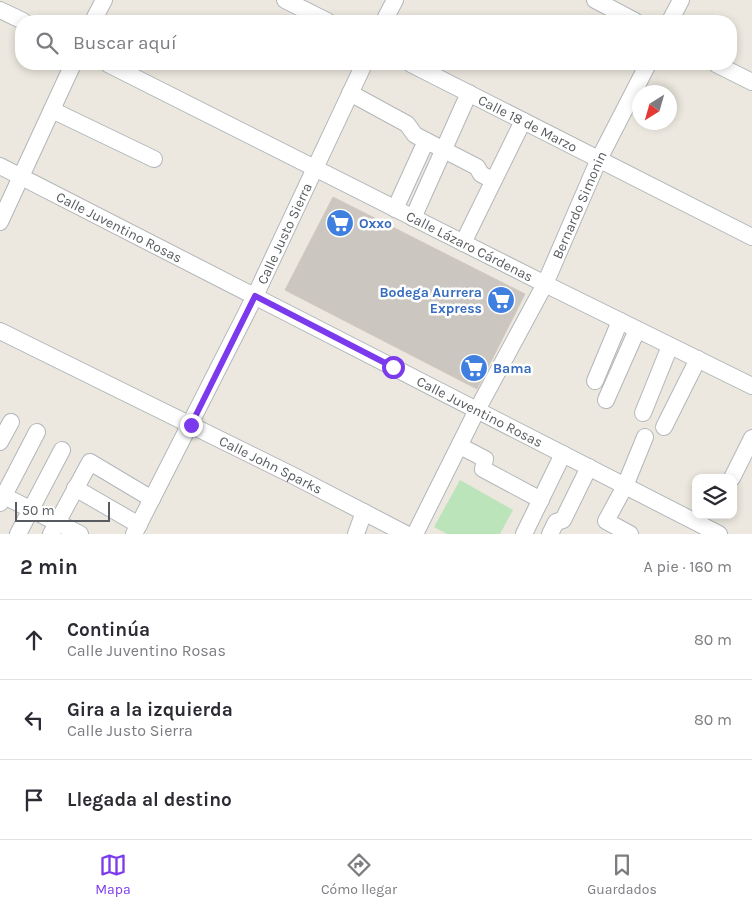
<!DOCTYPE html>
<html lang="es">
<meta charset="utf-8">
<style>
:root{--surface:#fff;--page:#f2f2f3;--text:#2b2b33;--muted:#7c7c81;--line:#e1e1e2;--accent:#7c3aed}
body{margin:0;font-family:Karla,sans-serif;background:var(--page);color:var(--text)}
.controls{position:absolute;right:15px;bottom:15px;display:grid;overflow:hidden;border-radius:10px;box-shadow:0 2px 8px #0003}
.controls button{width:45px;height:45px;display:grid;place-items:center;padding:0;border:0;border-bottom:1px solid var(--line);background:var(--surface);color:var(--text);font:25px sans-serif}
.compass{position:absolute;left:632px;top:85px;width:45px;height:45px;border-radius:50%;background:var(--surface);box-shadow:0 2px 8px #0003;rotate:217deg}
.scale{position:absolute;left:15px;bottom:12px;width:95px;box-sizing:border-box;padding-left:5px;border:2px solid #585c60;border-top:0;font-size:14px;line-height:18px;white-space:nowrap;color:#585c60;-webkit-text-stroke:4px #fff;paint-order:stroke}
.stop{position:absolute;width:15px;height:15px;margin:-11px;border:4px solid #7c3aed;border-radius:50%;background:#fff}
.stop.end{background:#7c3aed;border-color:#fff;box-shadow:0 1px 5px #0008}
.list{margin:0;padding:0;list-style:none}
h2{display:flex;justify-content:space-between;align-items:center;height:65px;margin:0;padding:0 20px;font-size:21px}
h2 small{font-size:16px;font-weight:400;color:var(--muted)}
.list li{display:grid;grid-template-columns:32px 1fr auto;gap:15px;align-items:center;box-sizing:border-box;height:80px;padding:0 20px;border-top:1px solid var(--line)}
.list b{display:block;font-size:19px;white-space:nowrap}
.list p{margin:0;font-size:16px;white-space:nowrap;color:var(--muted)}
.list em{font-size:16px;font-style:normal;color:var(--muted)}
.icon{flex:none;width:28px;height:28px;fill:none;stroke:currentColor;stroke-width:2;stroke-linecap:round;stroke-linejoin:round}
.map{position:relative;flex:none;width:752px;height:534px;overflow:hidden}
.search{position:absolute;background:var(--surface);box-shadow:0 2px 8px #0003;left:15px;right:15px;top:15px;height:55px;display:flex;align-items:center;gap:12px;box-sizing:border-box;padding:0 18px;border-radius:20px;color:var(--muted);font-size:19px}
.sheet{height:305px;background:var(--surface)}
nav{display:flex;justify-content:space-around;align-items:center;box-sizing:border-box;height:70px;border-top:1px solid var(--line);background:var(--surface);font-size:14px;color:var(--muted)}
nav a{display:grid;justify-items:center;gap:2px}
nav .on{color:var(--accent)}
.map>svg:first-child{display:block}
</style>
<div class="map">
<svg width="752" height="534" viewBox="0 0 752 534">
<rect width="100%" height="100%" fill="#ece8df"/>
<polygon fill="#bce4ba" points="460,480 513,510 500,534 447,534 434,527"/>
<polygon fill="#cbc6c0" stroke="#d0c9bd" points="333,197 525,294 477,389 285,290"/>
<g fill="none" stroke-linecap="round" stroke-linejoin="round">
<g stroke="#b2b6ba" stroke-width="18">
<g id="minor">
<polyline points="285,0 327,21"/>
<polyline points="595,0 635,21"/>
<polyline points="0,10 23,21"/>
<polyline points="93,21 104,0"/>
<polyline points="384,21 395,0"/>
<polyline points="670,21 681,0"/>
<path id="s1" d="M108 64 545 284 752 386"/>
<path id="s2" d="M411 64 752 237"/>
<polyline points="716,64 752,82"/>
<polyline points="350,93 407,124 415,135 477,167 481,174 492,180"/>
<polyline points="52,110 154,159"/>
<path id="s3" d="M0 166 719 534"/>
<polyline points="395,209 426,141"/>
<polyline points="413,218 469,93"/>
<polyline points="0,222 73,64"/>
<polyline points="463,243 523,121"/>
<path id="s4" d="M0 331 296 477 406 534"/>
<polyline points="595,381 620,321"/>
<polyline points="606,400 637,330"/>
<polyline points="643,413 670,346"/>
<polyline points="664,427 698,359"/>
<polyline points="0,442 11,422"/>
<polyline points="460,446 485,459 483,469 541,500"/>
<polyline points="732,478 752,438"/>
<polyline points="75,488 139,525"/>
<polyline points="0,494 80,534"/>
<polyline points="0,503 37,432"/>
<polyline points="18,534 62,450"/>
<polyline points="51,534 90,462 152,499"/>
<path id="s5" d="M134 534 255 296 364 64"/>
<polyline points="356,534 364,512"/>
<path id="s6" d="M415 534 477 410 545 284 599 159 648 64"/>
<polyline points="524,534 563,454"/>
<polyline points="550,534 556,522 563,520 589,467"/>
<polyline points="630,534 606,521 625,486 645,437"/>
</g>
</g>
<use href="#minor" stroke="#fff" stroke-width="16"/>
</g>
<g fill="none" stroke-linecap="round" stroke-linejoin="round">
<polyline stroke="#7c3aed" stroke-width="6" points="191,425 255,296 393,367"/>
</g>
<defs>
<g id="supermarket-disc" transform="scale(1.4375)"><circle r="9.5" fill="#3f7fe0" stroke="#fff"/><path d="M-6-5.5h2.5l.6 2H6L4.5 2H-2.5L-4.4-4H-6ZM-1.5 3.2a1.3 1.3 0 1 0 .1 0ZM3 3.2a1.3 1.3 0 1 0 .1 0Z" fill="#fff"/></g>
</defs>
<g fill-rule="evenodd">
<use href="#supermarket-disc" x="340" y="223"/>
<use href="#supermarket-disc" x="501" y="300"/>
<use href="#supermarket-disc" x="474" y="368"/>
</g>
<g text-anchor="middle" dominant-baseline="central" stroke-width="5" stroke-linejoin="round" paint-order="stroke">
<g font-size="14" fill="#585c60" stroke="#fff">
<text stroke="none"><textPath href="#s2" startOffset="131">Calle 18 de Marzo</textPath></text>
<text stroke="none"><textPath href="#s6" startOffset="368">Bernardo Simonin</textPath></text>
<text stroke="none"><textPath href="#s3" startOffset="134">Calle Juventino Rosas</textPath></text>
<text stroke="none"><textPath href="#s5" startOffset="336">Calle Justo Sierra</textPath></text>
<text stroke="none"><textPath href="#s1" startOffset="405">Calle Lázaro Cárdenas</textPath></text>
<text stroke="none"><textPath href="#s3" startOffset="539">Calle Juventino Rosas</textPath></text>
<text stroke="none"><textPath href="#s4" startOffset="302">Calle John Sparks</textPath></text>
</g>
<g font-size="14" font-weight="bold" fill="#366cbe" stroke="#fff" text-anchor="start">
<text x="359" y="223">Oxxo</text>
<text x="482" y="292" text-anchor="end">Bodega Aurrera<tspan x="482" dy="16">Express</tspan></text>
<text x="493" y="368">Bama</text>
</g>
</g>
</svg>
<div class="controls">
<button><svg class="icon" aria-label="layers" viewBox="0 0 24 24"><path d="M12 4l9 5-9 5-9-5zM3 14l9 5 9-5"/></svg></button>
</div>
<svg class="compass" viewBox="-18 -18 36 36"><path d="M0-13l5 13h-10z" fill="#e53935"/><path d="M0 13l5-13h-10z" fill="#7c7c81"/></svg>
<div class="scale">50 m</div>
<div class="stop" style="left:393px;top:367px"></div>
<div class="stop end" style="left:191px;top:425px"></div>
<div class="search"><svg class="icon" aria-label="search" viewBox="0 0 24 24"><circle cx="10" cy="10" r="6"/><path d="M15 15l6 6"/></svg>Buscar aquí</div>
</div>
<section class="sheet">
<h2>2 min<small>A pie · 160 m</small></h2>
<ul class="list">
<li><svg class="icon" aria-label="ahead" viewBox="0 0 24 24"><path d="M12 20V5M6 11l6-6 6 6"/></svg><div><b>Continúa</b><p>Calle Juventino Rosas</p></div><em>80 m</em></li>
<li><svg class="icon" aria-label="left" viewBox="0 0 24 24"><path d="M17 20v-9H6M10 6l-5 5 5 5"/></svg><div><b>Gira a la izquierda</b><p>Calle Justo Sierra</p></div><em>80 m</em></li>
<li><svg class="icon" aria-label="arrive" viewBox="0 0 24 24"><path d="M6 21V4h12l-3 4 3 4H6"/></svg><div><b>Llegada al destino</b></div></li>
</ul>
</section>
<nav>
<a class="on"><svg class="icon" aria-label="map" viewBox="0 0 24 24"><path d="M3 6l6-2 6 2 6-2v14l-6 2-6-2-6 2zM9 4v14M15 6v14"/></svg>Mapa</a>
<a><svg class="icon" aria-label="directions" viewBox="0 0 24 24"><path d="M12 3l9 9-9 9-9-9zM9 14v-3h6M13 9l2 2-2 2"/></svg>Cómo llegar</a>
<a><svg class="icon" aria-label="saved" viewBox="0 0 24 24"><path d="M7 4h10v16l-5-4-5 4z"/></svg>Guardados</a>
</nav>
